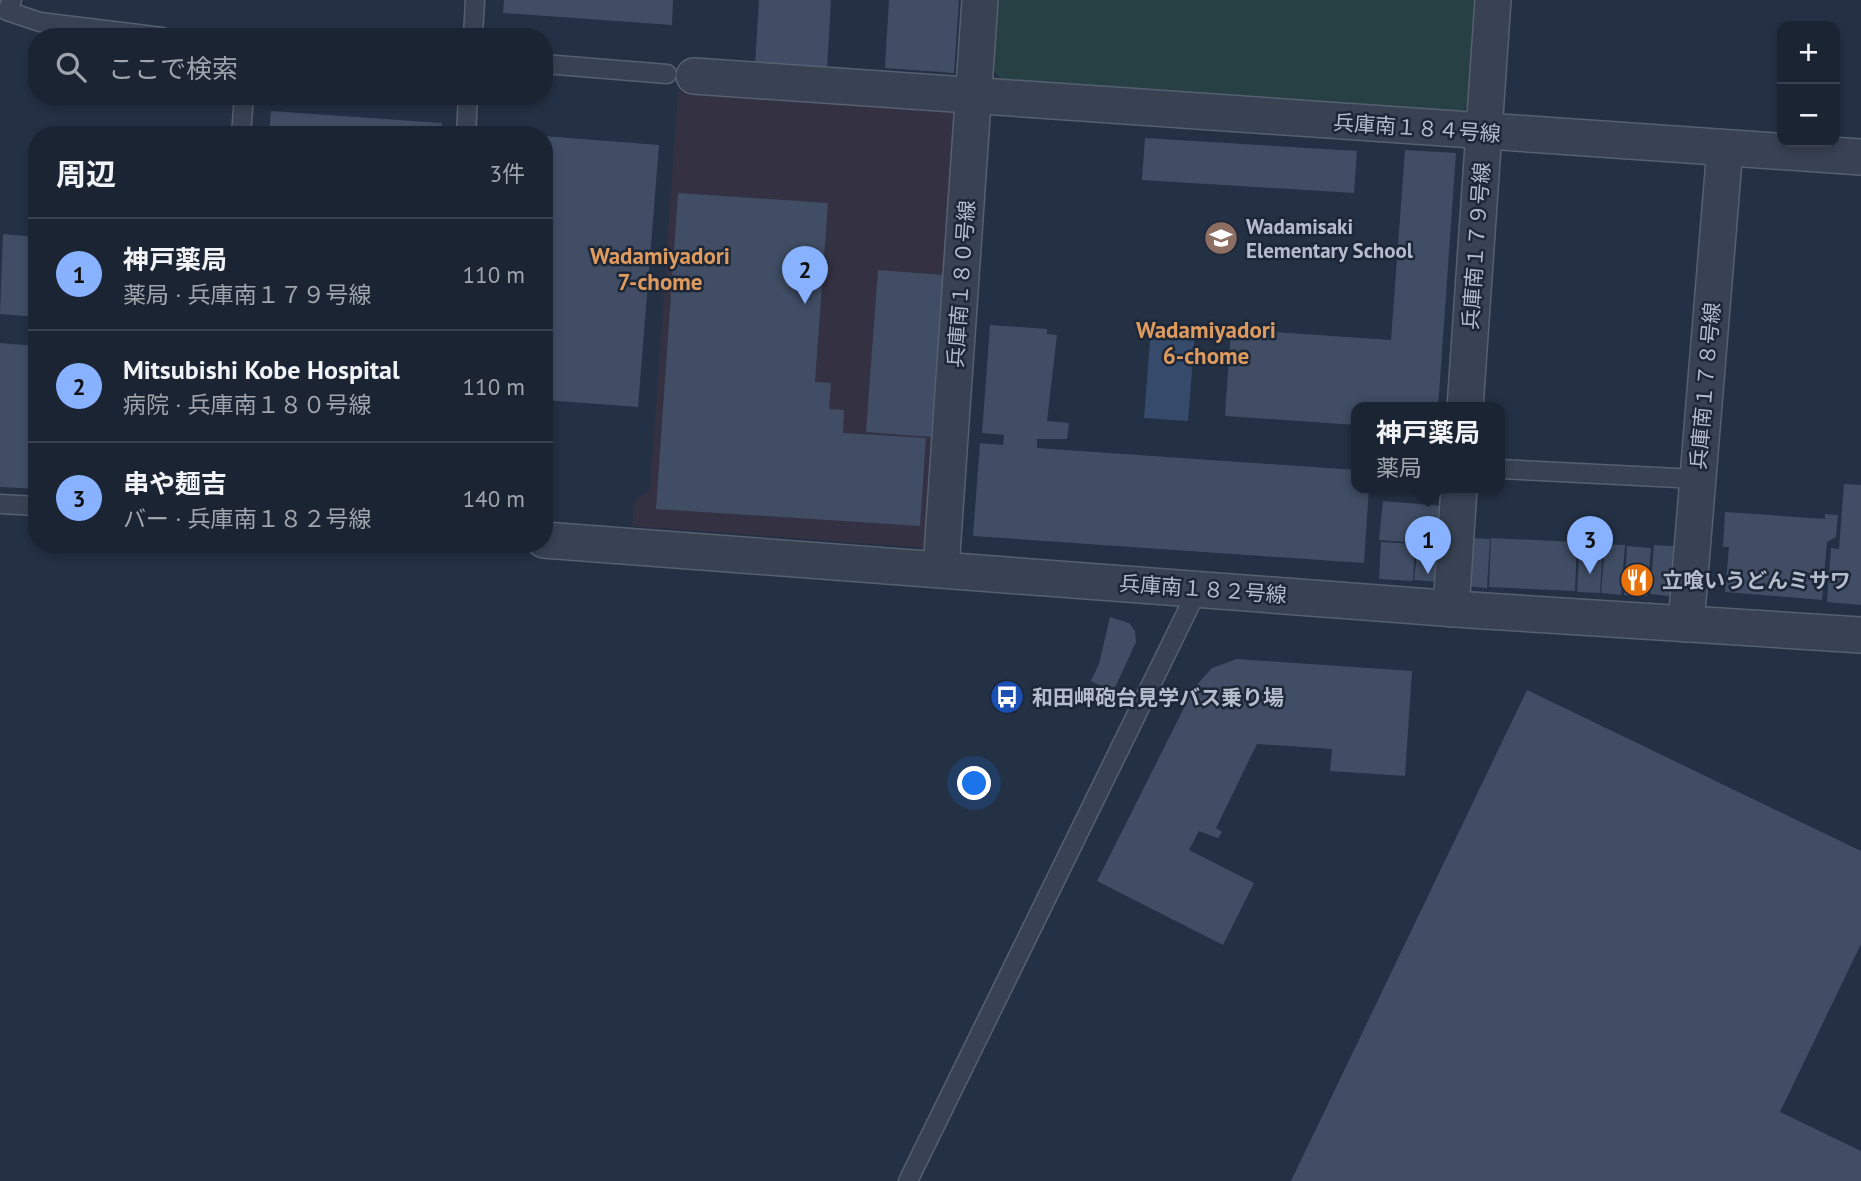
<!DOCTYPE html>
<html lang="ja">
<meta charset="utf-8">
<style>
:root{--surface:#1b2433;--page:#28303f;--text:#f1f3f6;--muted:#a0a4ac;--line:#39414e;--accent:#88b1ff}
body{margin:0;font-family:"PT Sans","Noto Sans JP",sans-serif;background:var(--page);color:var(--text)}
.controls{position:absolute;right:21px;top:21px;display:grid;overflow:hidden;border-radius:14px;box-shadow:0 4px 10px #0003}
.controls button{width:63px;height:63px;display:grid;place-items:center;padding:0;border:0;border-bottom:2px solid var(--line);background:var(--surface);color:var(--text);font:35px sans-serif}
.you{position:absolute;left:975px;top:784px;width:24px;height:24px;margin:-18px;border:5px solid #fff;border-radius:50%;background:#1a73e8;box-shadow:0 0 0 10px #1a73e833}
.badge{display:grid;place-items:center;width:46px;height:46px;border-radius:50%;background:var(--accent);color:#111;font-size:23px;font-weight:700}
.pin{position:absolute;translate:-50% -58px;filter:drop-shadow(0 2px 4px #0008)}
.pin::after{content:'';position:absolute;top:37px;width:24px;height:21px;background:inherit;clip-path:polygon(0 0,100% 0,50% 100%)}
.popup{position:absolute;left:1351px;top:402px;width:154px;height:91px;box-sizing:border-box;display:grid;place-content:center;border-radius:14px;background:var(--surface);filter:drop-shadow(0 2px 5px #0005);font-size:23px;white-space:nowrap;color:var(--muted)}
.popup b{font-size:26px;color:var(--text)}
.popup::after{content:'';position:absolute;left:50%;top:100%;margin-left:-14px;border:14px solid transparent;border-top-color:var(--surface)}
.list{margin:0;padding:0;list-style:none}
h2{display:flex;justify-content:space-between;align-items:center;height:91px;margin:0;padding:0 28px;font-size:30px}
h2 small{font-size:23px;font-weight:400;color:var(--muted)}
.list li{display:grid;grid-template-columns:46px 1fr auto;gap:21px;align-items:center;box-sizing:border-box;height:112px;padding:0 28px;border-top:2px solid var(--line)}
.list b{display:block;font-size:26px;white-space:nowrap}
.list p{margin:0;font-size:23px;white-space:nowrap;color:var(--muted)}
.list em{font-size:23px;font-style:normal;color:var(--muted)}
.icon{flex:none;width:38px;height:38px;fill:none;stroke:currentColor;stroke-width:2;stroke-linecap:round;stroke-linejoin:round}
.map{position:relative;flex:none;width:1861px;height:1181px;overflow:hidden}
.search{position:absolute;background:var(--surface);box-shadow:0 4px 10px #0003;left:28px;top:28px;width:525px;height:77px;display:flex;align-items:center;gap:18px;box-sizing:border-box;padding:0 24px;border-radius:28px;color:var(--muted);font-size:26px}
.panel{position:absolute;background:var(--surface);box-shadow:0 4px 10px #0003;left:28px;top:126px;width:525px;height:427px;border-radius:28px}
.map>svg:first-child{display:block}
</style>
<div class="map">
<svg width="1861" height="1181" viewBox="0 0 1861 1181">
<rect width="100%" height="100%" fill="#243044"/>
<polygon fill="#343143" points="678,91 954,110 961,118 928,548 632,526 634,502 650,489"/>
<polygon fill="#264044" points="995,0 1480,0 1474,101 1454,117 1009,88 990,66"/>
<polygon fill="#364a6c" points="1151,329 1195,332 1188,421 1144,418"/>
<g fill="#404d64">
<polygon points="504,0 673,0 672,25 503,13"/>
<polygon points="759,0 831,0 827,69 755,65"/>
<polygon points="889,0 959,0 954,73 885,68"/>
<polygon points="271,111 442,123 441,135 269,135"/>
<polygon points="544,136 659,145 638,407 544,400"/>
<polygon points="1145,138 1357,151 1354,193 1142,180"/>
<polygon points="1405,150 1456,153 1438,408 1356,408 1356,425 1225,416 1231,329 1391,340"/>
<polygon points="678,193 828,203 815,382 831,383 829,409 844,410 843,433 926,438 920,526 656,509"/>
<polygon points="3,234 37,237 37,317 0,314"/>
<polygon points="878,270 943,275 931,437 866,432"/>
<polygon points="990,325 1047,329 1047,334 1057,335 1047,421 1069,423 1067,439 1037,439 1037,448 1356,470 1356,488 1369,488 1364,563 973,536 980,443 1003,445 1004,435 982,433"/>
<polygon points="0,343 37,346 37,489 0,487"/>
<polygon points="1844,484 1861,485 1861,605 1827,602 1831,548 1839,549"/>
<polygon points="1383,501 1445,506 1439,582 1414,580 1418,543 1379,540"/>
<polygon points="1725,512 1825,519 1825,514 1838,515 1836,537 1827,542 1822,600 1725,592 1729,547 1723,547"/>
<polygon points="1468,538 1490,539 1487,588 1465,586"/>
<polygon points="1491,538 1577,542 1575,591 1489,587"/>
<polygon points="1580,541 1603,542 1600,593 1577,592"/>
<polygon points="1381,542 1415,544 1413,581 1379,579"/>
<polygon points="1605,544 1625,545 1621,595 1601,593"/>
<polygon points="1654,545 1685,547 1682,583 1668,596 1650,594"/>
<polygon points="1627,546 1651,548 1647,596 1624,595"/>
<polygon points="1110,617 1129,623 1135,631 1136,642 1113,692 1091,681 1099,664"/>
<polygon points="1237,659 1412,671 1405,776 1330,771 1332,749 1257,744 1216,828 1222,832 1218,838 1199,831 1189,850 1254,883 1223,945 1097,881 1194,688 1212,668"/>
<polygon points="1527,690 1861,851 1861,944 1780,1112 1861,1151 1861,1181 1291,1181"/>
</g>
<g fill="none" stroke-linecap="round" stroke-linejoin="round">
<g stroke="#566070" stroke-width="21">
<g id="service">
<polyline points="12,0 7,11 40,22 162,37"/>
<polyline points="473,37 475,0"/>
<polyline points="544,64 667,74"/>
<polyline points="241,135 244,96"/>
<polyline points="466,135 468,96"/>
<polyline points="1500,469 1697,479"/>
<polyline points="0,504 37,506"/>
<polyline points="908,1181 1198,589"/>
</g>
</g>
<g stroke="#566070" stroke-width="38">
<g id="minor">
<polyline points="694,76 1861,157"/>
<polyline points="1465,408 1493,0"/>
<polyline points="544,540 1470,610 1861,635"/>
<polyline points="941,568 980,0"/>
<polyline points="1451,609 1459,488"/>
<polyline points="1686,624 1725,148"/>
</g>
</g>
<use href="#service" stroke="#384253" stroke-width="18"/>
<use href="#minor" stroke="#384253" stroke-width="35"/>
</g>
<defs>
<g id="school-disc" transform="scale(1.75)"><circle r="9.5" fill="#8d6e63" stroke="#1d2738"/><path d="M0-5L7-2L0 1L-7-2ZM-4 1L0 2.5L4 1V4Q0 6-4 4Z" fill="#fff"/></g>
<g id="restaurant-disc" transform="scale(1.75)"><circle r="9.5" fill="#e8710a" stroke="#1d2738"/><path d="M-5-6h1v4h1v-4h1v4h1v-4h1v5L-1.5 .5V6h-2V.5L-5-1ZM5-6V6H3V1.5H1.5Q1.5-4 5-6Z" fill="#fff"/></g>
<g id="bus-disc" transform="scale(1.75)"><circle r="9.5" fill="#1a4fb4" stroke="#1d2738"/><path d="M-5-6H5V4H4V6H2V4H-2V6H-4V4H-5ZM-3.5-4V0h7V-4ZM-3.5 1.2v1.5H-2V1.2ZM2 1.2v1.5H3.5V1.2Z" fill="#fff"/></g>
</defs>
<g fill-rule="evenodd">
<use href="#school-disc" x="1221" y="238"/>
<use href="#restaurant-disc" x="1637" y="580"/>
<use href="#bus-disc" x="1007" y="697"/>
</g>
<g text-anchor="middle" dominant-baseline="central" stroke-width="5" stroke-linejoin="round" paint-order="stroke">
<g font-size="21" fill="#b5bdcd" stroke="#1d2738">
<text transform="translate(1417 128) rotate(4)">兵庫南１８４号線</text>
<text transform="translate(1476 246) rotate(-86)">兵庫南１７９号線</text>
<text transform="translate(961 284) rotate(-86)">兵庫南１８０号線</text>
<text transform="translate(1705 386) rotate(-85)">兵庫南１７８号線</text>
<text transform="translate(1203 589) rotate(4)">兵庫南１８２号線</text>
</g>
<g font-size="21" font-weight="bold" fill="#b5bdcd" stroke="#1d2738" text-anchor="start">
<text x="1246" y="226">Wadamisaki<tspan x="1246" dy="24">Elementary School</tspan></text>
<text x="1662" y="580">立喰いうどんミサワ</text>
<text x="1032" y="697">和田岬砲台見学バス乗り場</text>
</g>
<g font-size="23" font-weight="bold" fill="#df9b5e" stroke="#1d2738">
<text x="660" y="255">Wadamiyadori<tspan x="660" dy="26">7-chome</tspan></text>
<text x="1206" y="329">Wadamiyadori<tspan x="1206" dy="26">6-chome</tspan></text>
</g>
</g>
</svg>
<div class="controls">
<button>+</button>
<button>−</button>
</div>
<div class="you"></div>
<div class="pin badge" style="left:1428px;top:574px">1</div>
<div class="popup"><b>神戸薬局</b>薬局</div>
<div class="pin badge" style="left:805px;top:304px">2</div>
<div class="pin badge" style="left:1590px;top:574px">3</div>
<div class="search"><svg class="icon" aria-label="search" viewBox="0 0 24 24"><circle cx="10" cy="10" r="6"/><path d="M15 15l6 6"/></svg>ここで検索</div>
<section class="panel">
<h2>周辺<small>3件</small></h2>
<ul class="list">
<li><span class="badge">1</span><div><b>神戸薬局</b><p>薬局 · 兵庫南１７９号線</p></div><em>110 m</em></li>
<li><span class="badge">2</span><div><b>Mitsubishi Kobe Hospital</b><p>病院 · 兵庫南１８０号線</p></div><em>110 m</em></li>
<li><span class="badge">3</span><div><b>串や麺吉</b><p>バー · 兵庫南１８２号線</p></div><em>140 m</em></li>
</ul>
</section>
</div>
